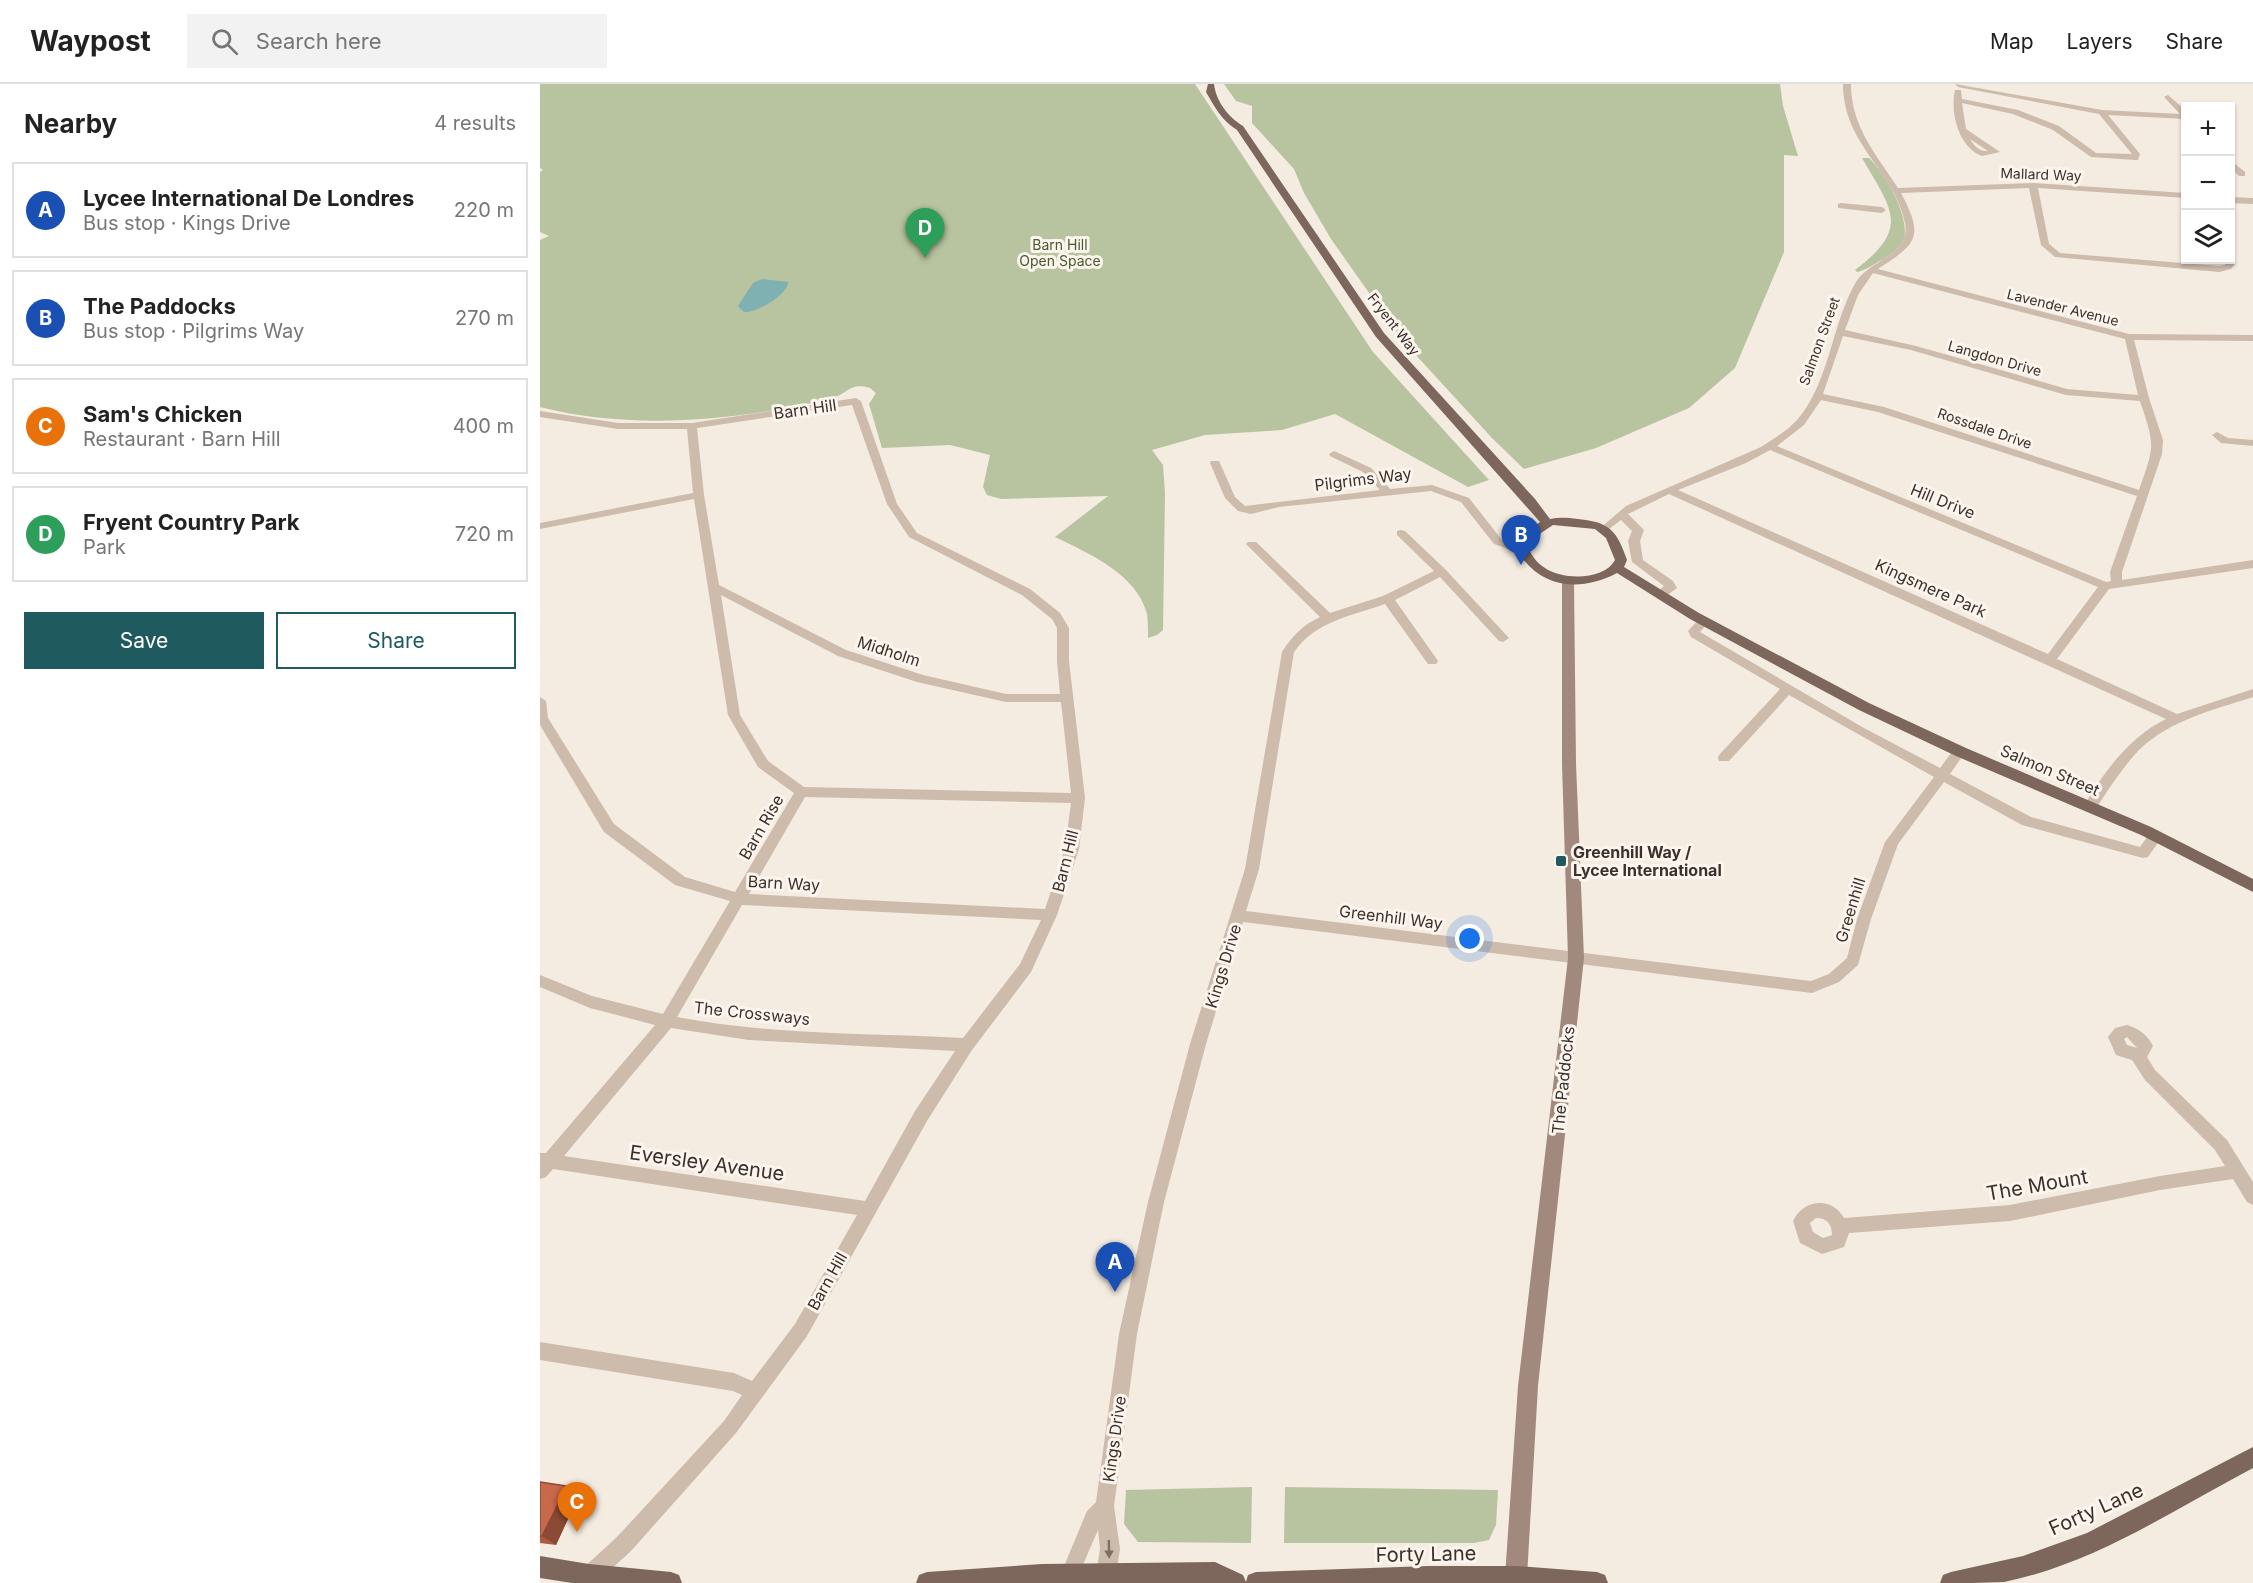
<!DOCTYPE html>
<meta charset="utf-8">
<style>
:root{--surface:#fff;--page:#f2f2f2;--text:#222;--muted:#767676;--line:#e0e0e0;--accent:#1f5a5e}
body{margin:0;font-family:Inter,sans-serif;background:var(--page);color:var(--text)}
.controls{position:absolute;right:18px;top:18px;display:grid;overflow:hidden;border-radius:0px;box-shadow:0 2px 4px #0004}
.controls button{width:54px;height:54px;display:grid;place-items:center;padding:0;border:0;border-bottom:2px solid var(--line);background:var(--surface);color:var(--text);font:30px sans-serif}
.you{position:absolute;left:930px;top:855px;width:21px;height:21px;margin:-15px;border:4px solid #fff;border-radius:50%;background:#1a73e8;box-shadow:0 0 0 9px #1a73e833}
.badge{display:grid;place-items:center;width:39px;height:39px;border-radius:50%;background:var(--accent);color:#fff;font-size:20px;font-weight:700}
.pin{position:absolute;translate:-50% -50px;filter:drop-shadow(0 2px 3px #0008)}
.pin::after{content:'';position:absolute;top:32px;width:21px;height:18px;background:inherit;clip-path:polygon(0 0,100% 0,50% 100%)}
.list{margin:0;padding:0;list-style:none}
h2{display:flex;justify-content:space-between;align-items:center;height:78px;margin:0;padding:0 24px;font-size:26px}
h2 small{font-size:20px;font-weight:400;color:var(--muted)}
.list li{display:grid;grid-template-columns:39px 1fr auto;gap:18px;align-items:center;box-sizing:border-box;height:96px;margin:0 12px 12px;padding:0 12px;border:2px solid var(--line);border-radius:0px}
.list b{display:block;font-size:22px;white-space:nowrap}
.list p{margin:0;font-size:20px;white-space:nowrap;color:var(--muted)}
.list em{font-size:20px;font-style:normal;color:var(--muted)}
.actions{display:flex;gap:12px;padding:18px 24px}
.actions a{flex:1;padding:14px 0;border:2px solid var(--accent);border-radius:0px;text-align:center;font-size:21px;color:var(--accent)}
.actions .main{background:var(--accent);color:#fff}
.icon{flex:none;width:33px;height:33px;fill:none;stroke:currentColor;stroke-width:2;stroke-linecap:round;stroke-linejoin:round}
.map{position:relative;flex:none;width:1713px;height:1499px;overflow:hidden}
header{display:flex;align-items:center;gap:36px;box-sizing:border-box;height:84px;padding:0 30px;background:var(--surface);border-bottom:2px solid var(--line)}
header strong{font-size:28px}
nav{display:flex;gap:33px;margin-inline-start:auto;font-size:21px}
.search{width:420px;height:54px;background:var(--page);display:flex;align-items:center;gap:15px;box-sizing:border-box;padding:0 21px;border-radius:0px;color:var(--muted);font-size:22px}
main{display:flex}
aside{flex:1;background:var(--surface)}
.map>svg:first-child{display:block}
</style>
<header>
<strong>Waypost</strong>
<div class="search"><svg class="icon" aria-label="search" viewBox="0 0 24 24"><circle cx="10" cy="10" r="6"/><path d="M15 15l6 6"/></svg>Search here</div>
<nav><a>Map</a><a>Layers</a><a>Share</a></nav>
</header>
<main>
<aside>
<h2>Nearby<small>4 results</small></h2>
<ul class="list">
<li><span class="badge" style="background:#1a4fb4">A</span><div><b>Lycee International De Londres</b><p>Bus stop · Kings Drive</p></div><em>220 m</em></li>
<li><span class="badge" style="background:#1a4fb4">B</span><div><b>The Paddocks</b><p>Bus stop · Pilgrims Way</p></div><em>270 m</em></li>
<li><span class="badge" style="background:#e8710a">C</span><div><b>Sam's Chicken</b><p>Restaurant · Barn Hill</p></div><em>400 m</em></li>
<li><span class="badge" style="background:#2e9e5b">D</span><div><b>Fryent Country Park</b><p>Park</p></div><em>720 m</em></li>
</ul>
<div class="actions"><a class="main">Save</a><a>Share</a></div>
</aside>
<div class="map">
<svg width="1713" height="1499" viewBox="0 0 1713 1499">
<rect width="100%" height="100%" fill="#f4ebe1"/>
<g fill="#b8c4a0">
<path d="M0 0H655L833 268 949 396 928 403 795 330 742 346 665 351 612 366 623 381 625 409 623 546 617 551 608 554C608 546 608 537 607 530 597 490 548 469 515 453L568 412 461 415 447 411 443 403 450 371 410 361 342 364 329 320 336 309 330 304C310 298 308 310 292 314 272 320 250 323 229 327 155 339 73 342 0 323V156L9 152 0 148V88L3 86 0 84Z"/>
<polygon points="684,0 1240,0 1243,22 1258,72 1244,71 1244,168 1195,284 1149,324 1056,364 984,385 952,354 863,257 791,155 764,109 754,85 712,39 712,22 696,17"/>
<path d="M1322 74H1329C1346 91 1365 124 1365 149 1365 161 1351 171 1342 176 1334 180 1325 187 1317 188L1315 186C1371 144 1352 126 1322 74Z"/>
<polygon points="712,1403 711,1459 598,1458 584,1440 586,1406"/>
<polygon points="745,1403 958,1406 956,1441 949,1456 934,1459 744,1459"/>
</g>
<path fill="#7fb0b2" d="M222 195 248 198C248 211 216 229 204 228L198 222 213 199Z"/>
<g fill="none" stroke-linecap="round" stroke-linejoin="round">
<g fill="#cdbbac" fill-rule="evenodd">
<path d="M1303 0H1311C1311 43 1336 70 1358 104L1493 99 1646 109V114L1498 104 1509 160 1520 169 1679 182 1685 181V176H1690V174L1695 180 1691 185 1679 188 1515 173 1501 161 1489 104 1361 109C1385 154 1376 160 1338 185L1589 250 1713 251V257L1594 256 1609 314 1623 356 1622 370 1582 488V496L1713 476V484L1569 505 1517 575 1637 630 1713 605V613C1673 626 1630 636 1599 666 1582 684 1568 706 1555 726L1550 728 1543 723C1564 688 1589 653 1626 635L1129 410 1088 430 1104 446 1100 457 1103 476 1133 497 1137 504 1125 513H1117L1115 510 1124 502 1092 478 1088 457 1092 447 1081 436 1065 448 1059 445 1086 422 1221 363C1233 355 1247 347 1257 336 1290 298 1291 241 1316 198 1330 175 1371 172 1365 139 1355 87 1303 61 1303 0ZM1333 189 1585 255 1598 311 1527 305 1376 262 1305 246 1318 211ZM1303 252 1371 266 1526 311 1600 317C1615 362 1615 361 1599 406L1344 323 1283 310ZM1281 316 1338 328 1597 412 1570 488 1571 497 1566 498 1237 362 1264 341ZM1230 366 1558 503 1508 570 1138 406 1206 379Z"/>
<path d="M1415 0 1562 26 1640 30 1624 13 1628 11 1646 27V35L1568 31 1600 70 1598 76H1595L1551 73 1513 46 1473 30 1422 19 1426 45 1460 68 1442 72C1418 63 1410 28 1415 6H1421L1422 15 1478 26 1519 42 1556 69 1592 70 1559 30 1418 3ZM1430 55 1448 67C1440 68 1434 62 1430 55Z"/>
<polygon points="1690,76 1705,88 1705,92 1699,92 1690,83"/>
<polygon points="1690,113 1713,114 1713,120 1690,119"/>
<polygon points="1301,119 1342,123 1346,126 1342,129 1298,124 1298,120"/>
<path d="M316 314 321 317 357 420 377 449 490 505 520 529 529 544V577L545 714 539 765 517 831 491 888 432 966 387 1037 267 1252 196 1349 91 1467 56 1499H42L39 1492 42 1485 77 1453 184 1337 202 1311 193 1307 0 1276V1258L194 1289 212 1297 255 1240 317 1131 13 1085 6 1093 0 1095V1069H6L115 941 50 924 0 903V891L52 912 123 930 190 817 135 801 64 748 0 641V613L6 617 8 634 74 740 145 793 195 808 254 709 218 683 188 631 154 415 0 445V439L153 409 147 345H78L0 333V327L78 339H152ZM312 321 347 420 369 453 482 511 512 535 517 544V577L520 610H466L383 591 306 566 179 501 164 411 157 344ZM181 511 298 572 377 598 466 618H521L531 709 264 703 228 677 200 631ZM265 713 531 719 525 765 505 825 209 810ZM202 821 501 836 480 880 423 954C328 949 231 951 137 933ZM131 944 209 956 415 967 375 1027 325 1117 24 1072Z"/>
<polygon points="1677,348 1688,354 1713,356 1713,362 1681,359 1672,351"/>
<polygon points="794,367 831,384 850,405 892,401 929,414 962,456 987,464 989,466 983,470 954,460 921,418 891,407 739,423 711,430 698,427 685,414 670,379 671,377 679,377 695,413 705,422 840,406 823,388 790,372 789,370"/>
<path d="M861 446 865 447 905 485 969 554 963 558 959 557 900 493 855 516 896 574 898 577 896 580H888L845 520C811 532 776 537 754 568L719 785 706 827 1271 897 1289 890 1307 874 1317 835 1345 758 1394 693 1249 611 1189 677H1179L1178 674 1179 671 1240 605 1151 553 1148 547 1160 534 1164 533 1170 537 1160 548 1324 644 1400 684 1415 664H1425L1426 667 1410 690 1491 733 1600 763 1610 749H1620L1622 753 1608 773 1603 774 1482 741 1404 698 1358 760 1331 835 1318 881 1299 898 1272 909 703 838 666 960 624 1118 597 1250 574 1422 580 1465 575 1497 574 1499H556L555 1497 560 1465 558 1446 535 1499H517L547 1427 556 1418 579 1250 608 1118 650 960 705 785 742 568C752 552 763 541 780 533L706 460 708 458H716L790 529 843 512 894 487 857 451V447Z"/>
<path d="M1587 941C1599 945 1607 950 1613 962L1607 973 1615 986 1687 1056 1713 1098V1121L1707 1118 1693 1095 1620 1106 1470 1137 1309 1149 1304 1163 1282 1170 1260 1159 1253 1137C1263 1115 1292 1112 1304 1134L1470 1121 1620 1092 1685 1082 1675 1066 1605 996 1592 976 1576 971 1568 953 1575 944ZM1587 953 1597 964 1587 961 1584 955ZM1276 1134C1287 1134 1292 1140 1292 1151L1283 1154 1273 1148 1270 1139Z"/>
</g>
<polygon fill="#a18a7d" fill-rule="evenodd" points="1028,494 1034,498 1036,680 1044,874 998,1302 987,1493 984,1499 968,1499 965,1493 978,1302 1028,874 1022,680 1022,498"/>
<g fill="#7d675c" fill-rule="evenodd">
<path d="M668 0H674C676 17 688 33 703 42L844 249 995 415 1010 435C1019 433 1028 434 1038 435 1070 438 1077 447 1087 476L1084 483 1159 529 1329 619 1426 664 1611 743 1713 795V808L1601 751 1416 672 1319 626 1150 535 1077 489C1039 509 999 504 977 466L988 447 1000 438 836 253 697 46C682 37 674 22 666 8ZM1013 441 1055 445 1066 454 1075 476C1064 497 1022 496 1005 484 998 480 993 473 989 466L1001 449Z"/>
<path d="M1713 1363V1384C1633 1426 1554 1480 1464 1498 1444 1499 1420 1499 1400 1499L1403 1491 1411 1488 1483 1472 1547 1449Z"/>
<polygon points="0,1472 49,1480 131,1488 139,1491 142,1499 32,1499 0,1494"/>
<polygon points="675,1478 703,1491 706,1498 708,1491 716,1488 889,1482 976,1482 1057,1488 1065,1491 1068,1499 376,1499 379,1491 387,1488 502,1480"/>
</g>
</g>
<polygon fill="#ac5a40" points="0,1398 39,1411 16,1461 0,1459"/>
<polygon fill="#8c4a34" points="27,1402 39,1411 16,1461 2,1452"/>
<polygon fill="#c8694b" stroke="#8c4a34" stroke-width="1.5" points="0,1398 27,1402 2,1452 0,1452"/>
<defs><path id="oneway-solid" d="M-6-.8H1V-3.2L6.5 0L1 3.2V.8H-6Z" transform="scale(1.5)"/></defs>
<use fill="#7d6f65" href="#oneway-solid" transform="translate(569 1465) rotate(89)"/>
<rect fill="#1f5a5e" stroke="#fbf5ee" stroke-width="2" x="1015" y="771" width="12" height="12" rx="3"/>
<g text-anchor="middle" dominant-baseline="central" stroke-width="6" stroke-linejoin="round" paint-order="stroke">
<g font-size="14" fill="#3b302b" stroke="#fbf5ee">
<text transform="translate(1501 90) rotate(2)">Mallard Way</text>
<text transform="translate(1523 223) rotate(14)">Lavender Avenue</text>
<text transform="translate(854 240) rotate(52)">Fryent Way</text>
<text transform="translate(1279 257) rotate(-70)">Salmon Street</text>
<text transform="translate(1455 274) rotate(16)">Langdon Drive</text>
<text transform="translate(1445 344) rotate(19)">Rossdale Drive</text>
</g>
<g font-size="14" fill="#4a5a2e" stroke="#fbf5ee">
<text x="520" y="160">Barn Hill<tspan x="520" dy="16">Open Space</tspan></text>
</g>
<g font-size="16" fill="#3b302b" stroke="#fbf5ee">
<text transform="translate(265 325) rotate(-8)">Barn Hill</text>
<text transform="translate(823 395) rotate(-7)">Pilgrims Way</text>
<text transform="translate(1403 417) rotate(22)">Hill Drive</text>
<text transform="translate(1391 504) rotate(24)">Kingsmere Park</text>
<text transform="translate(349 567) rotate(18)">Midholm</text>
<text transform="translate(1510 686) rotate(23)">Salmon Street</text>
<text transform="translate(221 743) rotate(-60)">Barn Rise</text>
<text transform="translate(525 777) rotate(-76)">Barn Hill</text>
<text transform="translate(244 799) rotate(3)">Barn Way</text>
<text transform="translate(1310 826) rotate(-73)">Greenhill</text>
<text transform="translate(851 833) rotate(7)">Greenhill Way</text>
<text transform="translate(683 882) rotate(-73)">Kings Drive</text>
<text transform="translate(212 929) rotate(6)">The Crossways</text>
<text transform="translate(1023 996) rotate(-84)">The Paddocks</text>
<text transform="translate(287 1197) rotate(-61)">Barn Hill</text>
<text transform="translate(574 1355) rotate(-82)">Kings Drive</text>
</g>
<g font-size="16" font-weight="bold" fill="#3b302b" stroke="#fbf5ee" text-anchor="start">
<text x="1033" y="768">Greenhill Way /<tspan x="1033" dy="18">Lycee International</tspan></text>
</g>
<g font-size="20" fill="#3b302b" stroke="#fbf5ee">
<text transform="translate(167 1079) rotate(8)">Eversley Avenue</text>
<text transform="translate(1497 1101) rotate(-10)">The Mount</text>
<text transform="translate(1556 1425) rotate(-24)">Forty Lane</text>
<text transform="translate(886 1470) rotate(-1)">Forty Lane</text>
</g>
</g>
</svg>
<div class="controls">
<button>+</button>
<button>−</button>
<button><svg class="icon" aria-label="layers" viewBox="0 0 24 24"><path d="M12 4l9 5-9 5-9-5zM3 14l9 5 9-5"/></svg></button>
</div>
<div class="you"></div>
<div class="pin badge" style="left:575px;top:1208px;background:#1a4fb4">A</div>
<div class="pin badge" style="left:981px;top:481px;background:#1a4fb4">B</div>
<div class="pin badge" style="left:37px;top:1448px;background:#e8710a">C</div>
<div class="pin badge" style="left:385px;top:174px;background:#2e9e5b">D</div>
</div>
</main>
